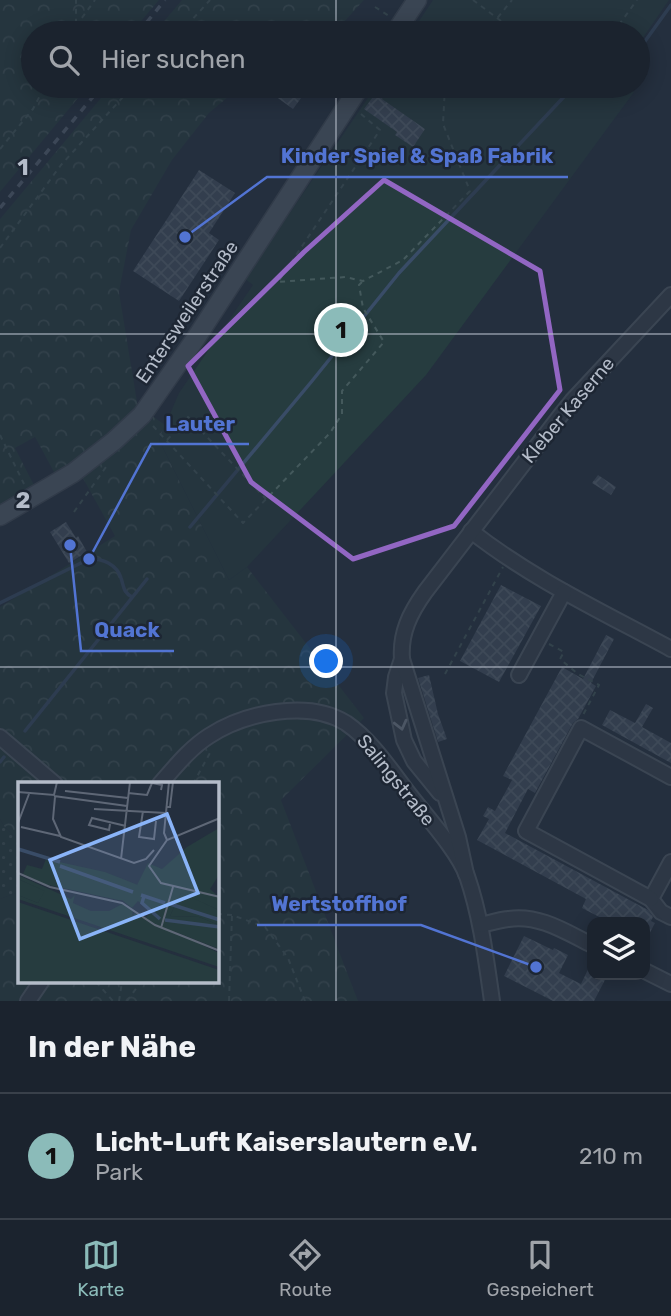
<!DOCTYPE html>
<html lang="de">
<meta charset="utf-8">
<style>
:root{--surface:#1b232e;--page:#282f3a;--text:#f1f3f6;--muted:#a0a4aa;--line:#39404a;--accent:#8bbbb9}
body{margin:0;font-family:Rubik,sans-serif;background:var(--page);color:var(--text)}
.controls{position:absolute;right:21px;bottom:21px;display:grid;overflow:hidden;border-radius:14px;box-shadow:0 4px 18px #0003}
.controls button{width:63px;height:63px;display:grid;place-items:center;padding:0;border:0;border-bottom:2px solid var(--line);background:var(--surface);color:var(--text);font:35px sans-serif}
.you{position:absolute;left:327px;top:662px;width:24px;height:24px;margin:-18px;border:5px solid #fff;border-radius:50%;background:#1a73e8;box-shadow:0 0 0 10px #1a73e833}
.badge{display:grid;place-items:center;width:46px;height:46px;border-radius:50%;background:var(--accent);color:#111;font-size:23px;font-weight:700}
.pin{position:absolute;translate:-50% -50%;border:4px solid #fff;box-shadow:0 2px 7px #0006}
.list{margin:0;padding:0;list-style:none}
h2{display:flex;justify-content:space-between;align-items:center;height:91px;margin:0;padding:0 28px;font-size:30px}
h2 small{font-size:23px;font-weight:400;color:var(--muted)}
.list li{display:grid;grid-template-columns:46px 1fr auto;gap:21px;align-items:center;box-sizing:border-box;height:126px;padding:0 28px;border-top:2px solid var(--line)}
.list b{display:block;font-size:26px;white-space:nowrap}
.list p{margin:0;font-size:23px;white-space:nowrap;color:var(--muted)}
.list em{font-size:23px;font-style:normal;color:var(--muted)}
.icon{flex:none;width:38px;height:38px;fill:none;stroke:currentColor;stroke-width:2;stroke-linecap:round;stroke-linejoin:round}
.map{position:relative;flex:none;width:671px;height:1001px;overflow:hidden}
.search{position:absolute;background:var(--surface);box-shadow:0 4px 18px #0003;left:21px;right:21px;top:21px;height:77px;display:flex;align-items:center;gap:18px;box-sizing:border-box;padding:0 24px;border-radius:38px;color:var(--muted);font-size:26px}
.sheet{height:217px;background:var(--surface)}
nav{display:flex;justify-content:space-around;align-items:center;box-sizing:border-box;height:98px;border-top:2px solid var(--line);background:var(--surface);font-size:19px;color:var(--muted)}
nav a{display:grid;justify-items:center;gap:4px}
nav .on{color:var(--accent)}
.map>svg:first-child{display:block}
</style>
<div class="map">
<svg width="671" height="1001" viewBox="0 0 671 1001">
<defs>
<pattern id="grass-dots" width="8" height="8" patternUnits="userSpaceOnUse" patternTransform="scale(1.75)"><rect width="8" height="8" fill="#263c3f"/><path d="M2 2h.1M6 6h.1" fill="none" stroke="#435659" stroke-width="1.8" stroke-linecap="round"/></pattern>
<pattern id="forest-crowns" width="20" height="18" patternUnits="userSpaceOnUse" patternTransform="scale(1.75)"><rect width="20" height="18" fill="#263c3f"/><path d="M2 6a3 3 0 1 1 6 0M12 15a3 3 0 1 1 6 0" fill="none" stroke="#435659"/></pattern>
<pattern id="building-cross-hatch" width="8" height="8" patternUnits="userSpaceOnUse" patternTransform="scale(1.75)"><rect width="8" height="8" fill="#455162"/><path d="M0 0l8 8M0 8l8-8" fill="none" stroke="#5d6877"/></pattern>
</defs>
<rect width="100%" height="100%" fill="#242f3e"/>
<polygon fill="url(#grass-dots)" points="0,819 4,826 19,841 19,892 0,899"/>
<g fill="url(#forest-crowns)">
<polygon points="0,0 159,0 131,33 33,33 33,86 88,86 0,192"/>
<polygon points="182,0 364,0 334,33 154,33"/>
<polygon points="111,86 241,86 209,113 172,160 131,230 119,292 138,408 111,435 81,457 55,474 35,437 15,448 34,485 0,505 0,219"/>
<polygon points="151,415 165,425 159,440 229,580 247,567 364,718 281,800 358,1001 0,1001 0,899 19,892 19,982 217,982 217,784 19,784 19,841 4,826 0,819 0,607 115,536 80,473"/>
</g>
<g fill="#263c3f">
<polygon points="433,0 669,0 638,45 638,33 411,33"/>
<polygon points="376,86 628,86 634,92 426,375 247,567 229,580 159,440 179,393 253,285 245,279"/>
</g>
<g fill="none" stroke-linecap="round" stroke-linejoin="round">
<g stroke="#394c67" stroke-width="3.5">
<polyline points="638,51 671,5"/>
<polyline points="190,527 312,381 399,273 574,86"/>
<path d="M0 603 89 559C103 558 117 565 121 578 124 587 123 592 132 597"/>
<polyline points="25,731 147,579"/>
<polyline points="0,762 4,757"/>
</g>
</g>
<g fill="url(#building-cross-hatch)">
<polygon points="272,86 310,86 293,109 268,91"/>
<polygon points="376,86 391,86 382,99 425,129 413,147 395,135 397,132 364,109 375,94 372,91"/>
<polygon points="199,170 235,193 209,233 219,240 179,301 133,271"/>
<polygon points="598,475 616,487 611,495 592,483"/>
<polygon points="66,522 76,538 78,536 87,552 69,563 50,532"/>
<polygon points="501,585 541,606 499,682 460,661"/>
<polygon points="606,635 614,639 591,683 596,686 578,719 573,723 535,793 528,789 505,833 648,910 653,917 651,921 655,923 645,942 645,922 609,922 582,908 586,899 477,840 489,819 483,816 488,807 495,811 512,780 503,776 562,667 583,679"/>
<polygon points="429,675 438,714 447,739 438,742 418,678"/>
<polygon points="646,704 653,708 642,727 671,743 671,763 602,725 610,710 635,723"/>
<polygon points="524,936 553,950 554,948 568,955 559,973 581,984 592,961 592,975 599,975 606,978 594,1001 553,1001 504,976"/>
</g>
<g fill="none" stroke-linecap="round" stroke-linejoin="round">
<g stroke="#565f6c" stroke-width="18">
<g id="minor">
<polyline points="401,23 417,33"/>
<path d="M471 531C532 579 603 612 671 649"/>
<polyline points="402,659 396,677 394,693 404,740 414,761 440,793"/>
<polyline points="519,675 564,592"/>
<polyline points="0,737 55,784"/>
<path d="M160 784C175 767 190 748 209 736 244 713 308 699 346 723 372 741 390 769 409 794 426 816 458 851 467 876 481 917 486 959 492 1001"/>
<polyline points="671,862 651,899 661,912 671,917"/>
<path d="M466 874 458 837 402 659C400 633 410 613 425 592L560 416 572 401 671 295"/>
<polyline points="651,899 526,831 581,728 671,777"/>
<path d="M481 925C490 923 499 920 508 919 539 914 566 932 592 945"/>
<polyline points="645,971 671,984"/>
<polyline points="28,1001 41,982"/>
</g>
</g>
<g stroke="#414a57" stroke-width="21">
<g id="major">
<polyline points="395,33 417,0"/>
<polyline points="0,516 73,473 114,441 142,415 196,338 360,86"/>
</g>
</g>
<g stroke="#44595c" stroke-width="2" stroke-dasharray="5 5" stroke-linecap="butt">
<polyline points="473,0 517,33"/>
<polyline points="375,7 389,16"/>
<polyline points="76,26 95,0"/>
<polyline points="73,33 76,27 76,0"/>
<polyline points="180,33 210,0"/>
<polyline points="485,33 512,0"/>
<polyline points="613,33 637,0"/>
<polyline points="361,114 380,130 278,282 345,277 363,281 403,260 470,191 443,124 445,86"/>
<polyline points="0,149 33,109 45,86"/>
<polyline points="0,248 61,165 133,86"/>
<polyline points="153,426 243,523 330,433 342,414 342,391 384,342 363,308 359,285 362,282"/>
<polyline points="0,435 24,484"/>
<polyline points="167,440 188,417 266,499"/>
<polyline points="74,512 106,467"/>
<polyline points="549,644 564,652 560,659 578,674 599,685 583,715"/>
<polyline points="445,674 503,567"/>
<polyline points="193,784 211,751"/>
<polyline points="217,914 232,915 265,927 288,958 305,1001"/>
<polyline points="96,982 113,1001"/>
<polyline points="119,1001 122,982"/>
<polyline points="127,1001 141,982"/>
<polyline points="229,1001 232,915"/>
</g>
<use href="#minor" stroke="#38414e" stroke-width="14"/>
<use href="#major" stroke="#56606e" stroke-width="18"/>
<g stroke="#5a6575" stroke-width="3.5" stroke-dasharray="7 7" stroke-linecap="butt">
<polyline points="138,33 165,0"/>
<polyline points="0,208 102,86"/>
</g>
</g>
<defs><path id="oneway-chevron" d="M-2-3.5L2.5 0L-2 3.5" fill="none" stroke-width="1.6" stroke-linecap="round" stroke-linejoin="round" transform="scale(1.75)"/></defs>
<use stroke="#7c8592" href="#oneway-chevron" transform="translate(401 725) rotate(76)"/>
<path d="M0 0H671V1001H0ZM384 180 540 271 560 390 454 526 353 559 251 482 188 366 304 252Z" fill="#242f3e" fill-opacity=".55" fill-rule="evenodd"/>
<path fill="none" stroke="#9266c3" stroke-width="5" stroke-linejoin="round" d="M384 180 540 271 560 390 454 526 353 559 251 482 188 366 304 252Z"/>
<path fill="none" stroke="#b4bcc9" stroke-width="2" stroke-opacity="0.55" d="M336 0V33M336 86V1001M0 334H671M0 667H671"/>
<g text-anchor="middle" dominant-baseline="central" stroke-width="5" stroke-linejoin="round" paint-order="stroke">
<g font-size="19" fill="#b4bcc9" stroke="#1d2633">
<text transform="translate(187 312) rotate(-56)">Entersweilerstraße</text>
<text transform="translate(568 410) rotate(-50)">Kleber Kaserne</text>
<text transform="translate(396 780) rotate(51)">Salingstraße</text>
</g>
</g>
<g transform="translate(18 782)">
<rect width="201" height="201" fill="#242f3e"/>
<path d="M163 110 201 128V143L181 135 152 134Z" fill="#263c3f"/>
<path d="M201 46V93L192 107 201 115V128L163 111 152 134 181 135 201 143V167L137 142 127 136 134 130 120 119 114 126 104 118 119 103 130 81 144 87 169 65ZM0 93 53 117 57 113 55 121 73 129H91L104 122 115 129 114 134 117 131 201 171V185L0 117V113L20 121 26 109 0 97ZM0 120 201 188V201H0Z" fill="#263c3f"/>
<path d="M28 77 87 90 120 103 106 118H100L26 102 5 92 9 83 24 87ZM0 97 27 109 20 121 0 113Z" fill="#263c3f"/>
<path fill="none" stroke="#394c67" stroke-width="3.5" d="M0 67 42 80M42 84 115 110M123 113 147 121M126 114 124 121 142 137M152 122 202 138M147 138 202 145"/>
<path fill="none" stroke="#5e6776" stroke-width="2" d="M47 9 110 16M0 10 36 13 39 0M110 11 129 13 134 1 144 3 143 8M36 14 109 24M37 15 35 37 43 55 116 81 128 77 136 68M148 25H152L155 0M76 27 148 31M125 29 121 55 136 57 138 39M202 36 149 58 131 84 143 101 202 115M0 41 11 12M92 42 91 48 71 43 74 36 108 44M3 45 42 54M149 58 146 51 151 0M103 77 112 0M0 91 32 105 104 121 137 143 202 169M143 146 155 105"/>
<path fill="#8ab4f8" fill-opacity="0.15" stroke="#8ab4f8" stroke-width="3.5" d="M149 32 180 111 62 157 32 78Z"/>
<rect width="201" height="201" fill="none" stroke="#b4bcc9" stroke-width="3.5"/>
</g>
<g font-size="23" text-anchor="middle" font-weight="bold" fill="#b4bcc9" stroke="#1d2633" stroke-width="5" stroke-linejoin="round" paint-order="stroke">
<text x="23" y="175">1</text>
<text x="23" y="508">2</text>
</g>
<path fill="none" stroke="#5274d3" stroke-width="2.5" d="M185 237L267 177H568M89 559L151 444H249M70 545L81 651H174M536 967L421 925H257"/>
<g fill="#5274d3" stroke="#1d2633" stroke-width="2.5">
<circle cx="185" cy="237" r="7"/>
<circle cx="89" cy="559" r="7"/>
<circle cx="70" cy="545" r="7"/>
<circle cx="536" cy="967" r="7"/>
</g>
<g font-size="21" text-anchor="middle" font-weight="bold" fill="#5274d3" stroke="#1d2633" stroke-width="5" stroke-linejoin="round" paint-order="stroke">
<text x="417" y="163">Kinder Spiel &amp; Spaß Fabrik</text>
<text x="200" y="431">Lauter</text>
<text x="127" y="637">Quack</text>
<text x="339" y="911">Wertstoffhof</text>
</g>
</svg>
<div class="controls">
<button><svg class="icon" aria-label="layers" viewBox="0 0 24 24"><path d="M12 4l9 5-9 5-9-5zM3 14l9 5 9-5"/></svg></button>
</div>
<div class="you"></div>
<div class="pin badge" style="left:341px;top:330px">1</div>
<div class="search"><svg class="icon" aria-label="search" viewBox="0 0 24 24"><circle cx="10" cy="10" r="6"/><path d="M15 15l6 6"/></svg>Hier suchen</div>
</div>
<section class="sheet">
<h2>In der Nähe<small></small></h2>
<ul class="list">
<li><span class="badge">1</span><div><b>Licht-Luft Kaiserslautern e.V.</b><p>Park</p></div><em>210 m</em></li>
</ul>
</section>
<nav>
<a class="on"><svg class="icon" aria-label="map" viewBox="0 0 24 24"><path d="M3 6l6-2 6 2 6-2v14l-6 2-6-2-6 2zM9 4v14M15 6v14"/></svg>Karte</a>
<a><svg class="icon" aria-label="directions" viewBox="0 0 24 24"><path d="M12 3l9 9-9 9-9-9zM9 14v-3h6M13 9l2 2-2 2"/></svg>Route</a>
<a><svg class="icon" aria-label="saved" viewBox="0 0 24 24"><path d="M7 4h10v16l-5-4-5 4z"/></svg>Gespeichert</a>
</nav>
